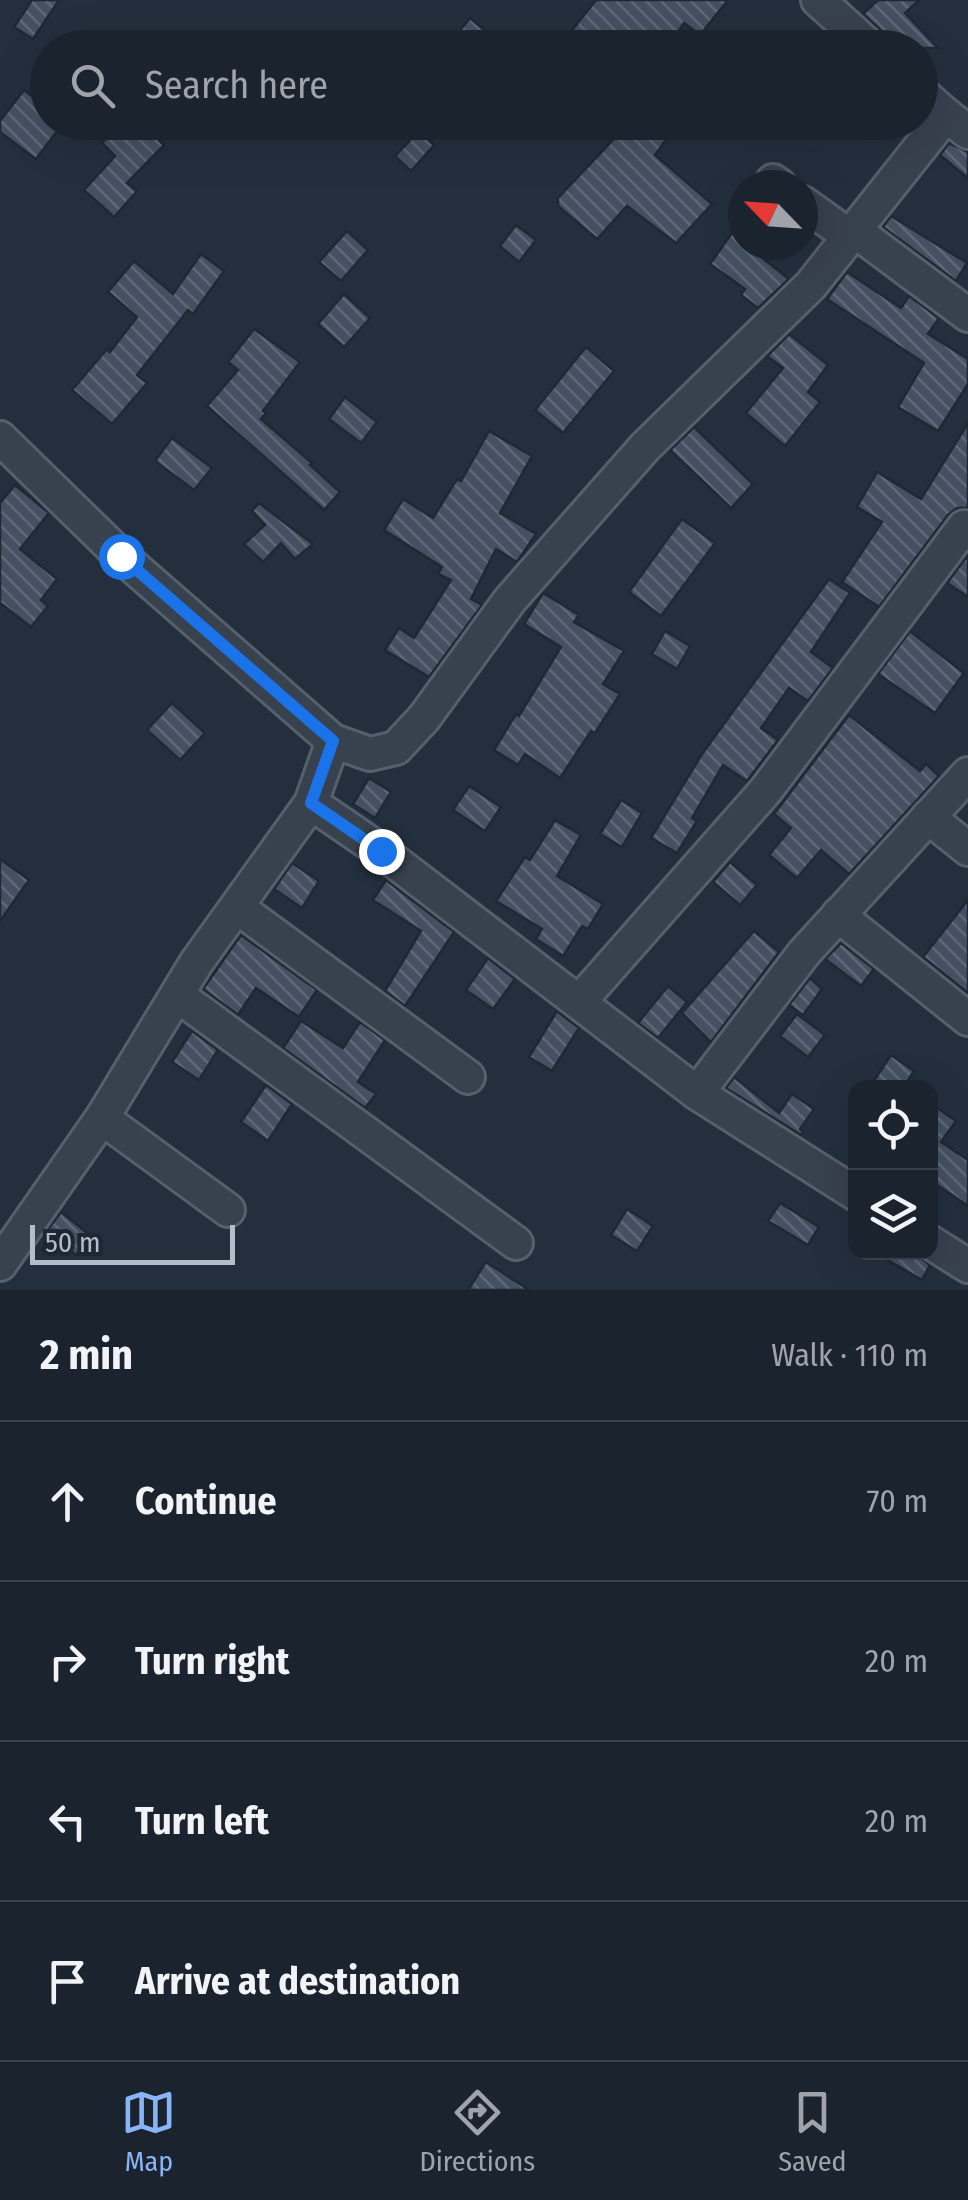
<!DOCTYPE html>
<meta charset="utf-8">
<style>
:root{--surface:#1b232e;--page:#242b36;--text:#f1f3f6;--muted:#a0a4aa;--line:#39404a;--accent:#8ab4f8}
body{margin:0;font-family:"Fira Sans Condensed",sans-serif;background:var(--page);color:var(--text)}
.controls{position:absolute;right:30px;bottom:30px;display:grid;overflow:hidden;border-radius:20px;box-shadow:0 10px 40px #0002}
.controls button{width:90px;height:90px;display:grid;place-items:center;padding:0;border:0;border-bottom:2px solid var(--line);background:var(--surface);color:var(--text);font:50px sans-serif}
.compass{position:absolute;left:728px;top:170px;width:90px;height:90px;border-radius:50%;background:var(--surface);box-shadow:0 10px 40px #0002;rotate:295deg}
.scale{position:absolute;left:30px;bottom:25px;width:205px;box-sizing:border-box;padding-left:10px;border:5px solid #b4bcc9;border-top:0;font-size:28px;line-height:35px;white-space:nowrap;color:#b4bcc9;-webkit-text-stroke:8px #1d2633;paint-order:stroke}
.stop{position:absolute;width:30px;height:30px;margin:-22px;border:8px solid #1a73e8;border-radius:50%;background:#fff}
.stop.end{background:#1a73e8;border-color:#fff;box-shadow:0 2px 10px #0008}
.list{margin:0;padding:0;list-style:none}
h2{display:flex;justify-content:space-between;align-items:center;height:130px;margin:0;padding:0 40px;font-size:42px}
h2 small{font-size:32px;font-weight:400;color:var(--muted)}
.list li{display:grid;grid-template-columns:65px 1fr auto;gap:30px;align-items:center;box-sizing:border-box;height:160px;padding:0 40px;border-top:2px solid var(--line)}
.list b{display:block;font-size:38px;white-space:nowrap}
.list em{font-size:32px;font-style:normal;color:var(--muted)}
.icon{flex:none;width:55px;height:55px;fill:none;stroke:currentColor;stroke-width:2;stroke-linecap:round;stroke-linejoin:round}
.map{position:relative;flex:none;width:968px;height:1290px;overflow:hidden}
.search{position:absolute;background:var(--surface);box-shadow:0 10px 40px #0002;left:30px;right:30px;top:30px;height:110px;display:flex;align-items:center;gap:25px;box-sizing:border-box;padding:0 35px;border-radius:55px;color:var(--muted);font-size:38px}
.sheet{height:770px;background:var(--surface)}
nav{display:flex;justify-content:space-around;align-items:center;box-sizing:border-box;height:140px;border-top:2px solid var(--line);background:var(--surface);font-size:28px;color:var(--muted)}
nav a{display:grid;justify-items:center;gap:5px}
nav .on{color:var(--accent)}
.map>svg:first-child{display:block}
</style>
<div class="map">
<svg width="968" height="1290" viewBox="0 0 968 1290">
<defs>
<pattern id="building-back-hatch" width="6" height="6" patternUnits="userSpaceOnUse" patternTransform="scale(2.5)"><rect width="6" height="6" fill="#455162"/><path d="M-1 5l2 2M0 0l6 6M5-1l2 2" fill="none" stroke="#5d6877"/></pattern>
</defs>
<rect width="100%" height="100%" fill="#242f3e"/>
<g fill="url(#building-back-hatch)" stroke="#1f2835" stroke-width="2.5">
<polygon points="32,0 59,0 33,39 14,27"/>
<polygon points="596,0 728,0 700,35 684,23 667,48 558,48"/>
<polygon points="878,0 919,0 905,13 938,48 890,48 885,34 863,14"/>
<polygon points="470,18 488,33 502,48 446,48"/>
<polygon points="24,90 48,108 48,122 64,122 36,159 0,132 0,121"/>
<polygon points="122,122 141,122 164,145 127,183 137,191 114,217 84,190 115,156 102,143"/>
<polygon points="630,122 679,122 655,155 712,204 676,243 627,206 597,239 558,206 558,198"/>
<polygon points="419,131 434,145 411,171 395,156"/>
<polygon points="949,143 968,152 968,178 940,155"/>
<polygon points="891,216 967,263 956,281 883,227"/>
<polygon points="516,225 536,240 519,262 500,246"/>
<polygon points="734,230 743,236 743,245 755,245 763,251 760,256 789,279 758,308 741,295 745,289 710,264"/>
<polygon points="347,231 368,250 341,281 319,262"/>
<polygon points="201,254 224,271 193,314 188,310 137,375 147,383 112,424 72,390 107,349 110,352 137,317 108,292 134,261 173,294"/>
<polygon points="847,272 901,308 909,296 939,318 928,334 968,359 968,384 938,431 898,407 924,363 827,299"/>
<polygon points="344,294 370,318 344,347 318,324"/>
<polygon points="254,329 300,362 263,411 266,413 261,419 312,463 310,465 340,492 324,510 207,406 238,370 228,362"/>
<polygon points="789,334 828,365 808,392 820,402 785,446 746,413 783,368 767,356"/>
<polygon points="586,347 614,371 563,433 535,410"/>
<polygon points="345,397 377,422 361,443 329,419"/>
<polygon points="968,423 968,508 957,508 948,515 879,607 842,582 882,522 857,507 877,472 921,499"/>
<polygon points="694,427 753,484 731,508 670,450"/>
<polygon points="489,431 532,456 500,513 536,534 517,562 496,549 471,599 482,605 429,677 385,650 399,628 414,638 451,580 438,574 442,567 384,530 403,499 433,518 457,479 461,481"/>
<polygon points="172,438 212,468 194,490 155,461"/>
<polygon points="15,485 49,513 20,549 57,579 41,600 48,606 31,627 0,603 0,503"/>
<polygon points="259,503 293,529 313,544 295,559 281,543 263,562 244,544 265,525 252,511"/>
<polygon points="682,519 715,543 661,616 629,592"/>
<polygon points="968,555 968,597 947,583"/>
<polygon points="829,579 850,593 811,652 833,668 808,701 789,688 761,728 778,740 747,781 723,765 692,818 697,821 677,853 651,838 702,754"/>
<polygon points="543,593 579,615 574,622 624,651 603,684 620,694 595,733 591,731 560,778 525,754 518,765 494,750 516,714 519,716 561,647 524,624"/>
<polygon points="665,631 690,646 677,669 652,654"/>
<polygon points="910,631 964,673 935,713 878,674"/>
<polygon points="172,703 205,733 180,760 147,730"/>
<polygon points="849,715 920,771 926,764 939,776 849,874 821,850 797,878 769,855 791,828 774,814"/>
<polygon points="369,778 391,792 375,818 353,804"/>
<polygon points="469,786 501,807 485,831 453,810"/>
<polygon points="621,800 642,813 622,847 600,834"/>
<polygon points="555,820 581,835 557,876 603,904 588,929 582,926 563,956 536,939 542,929 496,901 525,857 530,860"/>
<polygon points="0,859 29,880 0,921"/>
<polygon points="730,862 757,885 740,905 713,882"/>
<polygon points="292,863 319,881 302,908 274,889"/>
<polygon points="386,880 454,932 405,1006 385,991 421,931 373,900"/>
<polygon points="968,900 968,993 923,957"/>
<polygon points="754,931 779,952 711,1042 682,1013"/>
<polygon points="241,935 317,990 299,1017 256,988 238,1015 203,989"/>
<polygon points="841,943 874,969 861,986 825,959"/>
<polygon points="488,958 515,979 493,1009 466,990"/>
<polygon points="810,978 822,989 803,1015 789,1005"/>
<polygon points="668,986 687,1002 658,1038 638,1023"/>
<polygon points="557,1011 579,1028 552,1071 529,1057"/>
<polygon points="797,1014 825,1035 808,1057 780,1036"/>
<polygon points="301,1021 343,1048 360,1022 385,1040 358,1082 376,1094 365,1108 283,1048"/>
<polygon points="192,1031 218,1050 199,1080 172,1062"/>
<polygon points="891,1055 914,1071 903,1088 869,1088"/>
<polygon points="734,1077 779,1113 792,1094 814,1109 800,1129 803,1132 801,1135 726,1088"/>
<polygon points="266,1085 292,1104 268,1141 241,1122"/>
<polygon points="930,1103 956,1121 941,1142 968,1160 968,1206 930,1180"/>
<polygon points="780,1203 819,1227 808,1245 768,1221"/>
<polygon points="627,1209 653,1226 637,1251 611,1235"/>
<polygon points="61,1212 91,1236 76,1255 46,1232"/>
<polygon points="874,1252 913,1252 930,1265 922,1280"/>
<polygon points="486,1262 529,1290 468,1290"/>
</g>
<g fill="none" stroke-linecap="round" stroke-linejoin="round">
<g stroke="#565f6c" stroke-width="38">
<g id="street">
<polyline points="818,0 871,48"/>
<polyline points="920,92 946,115"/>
<polyline points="773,181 779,185"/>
<polyline points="803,203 849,236"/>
<polyline points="854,230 968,315"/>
<polyline points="0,438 121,556 333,741 370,754 396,748 424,718 510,600 645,447 811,285 946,115 968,132"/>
<polyline points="333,741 311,803 381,851 697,1093"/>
<polyline points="928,817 968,849"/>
<polyline points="237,907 468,1077"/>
<polyline points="838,915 968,1019"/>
<polyline points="177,995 516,1243"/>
<polyline points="579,1002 766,790 964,527"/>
<polyline points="102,1118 228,1210"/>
<polyline points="856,1194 697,1093 804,953 968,774"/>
<polyline points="930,1242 968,1266"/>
<polyline points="0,1264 102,1118 196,963 311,803"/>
</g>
</g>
<use href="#street" stroke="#38414e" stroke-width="32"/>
</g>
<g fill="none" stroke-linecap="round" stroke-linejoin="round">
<polyline stroke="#1a73e8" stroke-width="12" points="121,556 333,741 311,803 381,851"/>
</g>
</svg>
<div class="controls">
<button><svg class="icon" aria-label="locate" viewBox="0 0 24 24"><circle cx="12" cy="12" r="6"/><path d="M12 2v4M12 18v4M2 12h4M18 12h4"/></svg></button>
<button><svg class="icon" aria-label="layers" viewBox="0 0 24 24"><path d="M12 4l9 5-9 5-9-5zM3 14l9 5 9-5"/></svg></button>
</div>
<svg class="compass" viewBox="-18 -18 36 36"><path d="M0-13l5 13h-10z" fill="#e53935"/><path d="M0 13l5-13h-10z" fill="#a0a4aa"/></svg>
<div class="scale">50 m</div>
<div class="stop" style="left:121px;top:556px"></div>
<div class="stop end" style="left:381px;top:851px"></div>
<div class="search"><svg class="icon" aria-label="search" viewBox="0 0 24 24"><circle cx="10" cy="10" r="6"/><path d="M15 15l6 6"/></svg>Search here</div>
</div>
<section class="sheet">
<h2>2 min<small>Walk · 110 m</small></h2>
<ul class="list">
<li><svg class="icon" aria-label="ahead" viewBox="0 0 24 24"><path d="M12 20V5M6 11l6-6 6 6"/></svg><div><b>Continue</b></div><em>70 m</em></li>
<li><svg class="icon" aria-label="right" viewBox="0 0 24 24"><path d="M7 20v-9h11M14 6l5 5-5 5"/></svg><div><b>Turn right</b></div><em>20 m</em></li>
<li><svg class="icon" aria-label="left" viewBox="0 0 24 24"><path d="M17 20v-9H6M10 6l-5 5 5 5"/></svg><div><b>Turn left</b></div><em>20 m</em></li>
<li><svg class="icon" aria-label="arrive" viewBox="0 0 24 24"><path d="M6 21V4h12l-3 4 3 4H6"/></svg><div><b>Arrive at destination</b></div></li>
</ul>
</section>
<nav>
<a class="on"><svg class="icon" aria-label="map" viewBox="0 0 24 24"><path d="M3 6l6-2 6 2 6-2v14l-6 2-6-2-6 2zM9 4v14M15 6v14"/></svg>Map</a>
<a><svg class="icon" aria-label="directions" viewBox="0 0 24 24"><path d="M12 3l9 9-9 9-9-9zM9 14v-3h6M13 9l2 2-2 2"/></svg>Directions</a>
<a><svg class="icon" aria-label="saved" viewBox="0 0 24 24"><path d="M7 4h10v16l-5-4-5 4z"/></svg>Saved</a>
</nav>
